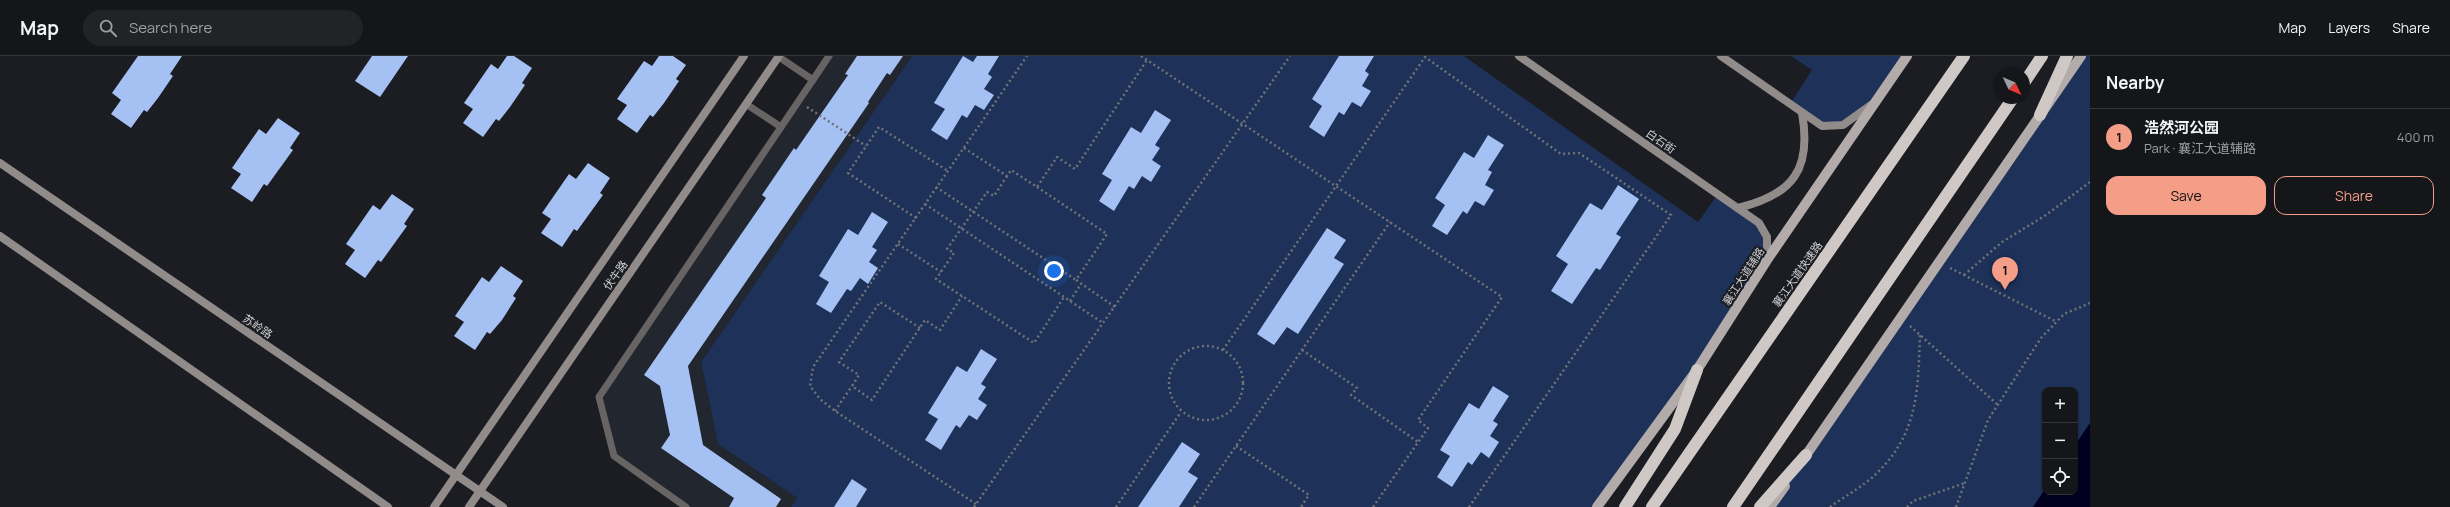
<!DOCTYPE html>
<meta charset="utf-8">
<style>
:root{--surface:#14161a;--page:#212327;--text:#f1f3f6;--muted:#9d9fa2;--line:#333539;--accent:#f49e87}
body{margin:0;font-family:Manrope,"Noto Sans SC",sans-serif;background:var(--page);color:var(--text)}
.controls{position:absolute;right:12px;bottom:12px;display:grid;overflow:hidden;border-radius:8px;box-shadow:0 1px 3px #0004}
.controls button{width:36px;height:36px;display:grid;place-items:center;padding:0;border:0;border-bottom:1px solid var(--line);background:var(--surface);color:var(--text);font:20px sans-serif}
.compass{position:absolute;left:1994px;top:12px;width:36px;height:36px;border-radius:50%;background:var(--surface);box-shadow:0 1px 3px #0004;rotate:134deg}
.you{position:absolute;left:1054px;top:215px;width:14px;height:14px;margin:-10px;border:3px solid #fff;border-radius:50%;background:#1a73e8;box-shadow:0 0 0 6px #1a73e833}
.badge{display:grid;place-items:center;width:26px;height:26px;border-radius:50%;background:var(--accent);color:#111;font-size:13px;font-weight:700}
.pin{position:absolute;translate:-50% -33px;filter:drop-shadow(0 1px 2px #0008)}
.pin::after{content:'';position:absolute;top:21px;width:14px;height:12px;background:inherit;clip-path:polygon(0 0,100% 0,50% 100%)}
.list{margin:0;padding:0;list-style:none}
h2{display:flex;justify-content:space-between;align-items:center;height:52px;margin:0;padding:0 16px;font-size:17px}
h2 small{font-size:13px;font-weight:400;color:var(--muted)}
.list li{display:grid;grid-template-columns:26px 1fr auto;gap:12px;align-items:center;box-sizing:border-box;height:56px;padding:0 16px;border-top:1px solid var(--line)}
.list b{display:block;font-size:15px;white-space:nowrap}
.list p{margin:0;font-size:13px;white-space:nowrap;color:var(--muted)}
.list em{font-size:13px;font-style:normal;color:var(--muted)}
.actions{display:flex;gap:8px;padding:12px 16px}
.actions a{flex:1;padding:9px 0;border:1px solid var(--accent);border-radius:12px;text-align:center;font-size:14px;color:var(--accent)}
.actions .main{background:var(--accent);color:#111}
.icon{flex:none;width:22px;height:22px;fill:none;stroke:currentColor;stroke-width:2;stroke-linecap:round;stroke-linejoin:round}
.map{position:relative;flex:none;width:2090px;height:451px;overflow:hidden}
header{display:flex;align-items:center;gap:24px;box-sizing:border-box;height:56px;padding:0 20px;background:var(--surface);border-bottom:1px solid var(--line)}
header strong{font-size:19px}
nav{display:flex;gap:22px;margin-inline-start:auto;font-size:14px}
.search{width:280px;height:36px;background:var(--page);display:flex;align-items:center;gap:10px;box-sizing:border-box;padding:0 14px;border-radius:22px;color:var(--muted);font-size:15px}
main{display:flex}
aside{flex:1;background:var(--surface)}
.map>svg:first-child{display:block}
</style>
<header>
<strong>Map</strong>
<div class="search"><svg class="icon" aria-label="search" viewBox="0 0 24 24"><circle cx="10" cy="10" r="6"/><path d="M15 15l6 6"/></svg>Search here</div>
<nav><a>Map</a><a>Layers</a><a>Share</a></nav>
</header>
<main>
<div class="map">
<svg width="2090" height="451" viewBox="0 0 2090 451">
<rect width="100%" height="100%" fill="#1b1d22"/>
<polygon fill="#22262f" points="829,0 912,0 701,306 718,388 797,442 791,451 686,451 614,400 599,341"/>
<g fill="#1d3159" fill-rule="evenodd">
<polygon points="912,0 1464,0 1698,166 1718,138 1759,167 1767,181 1767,204 1597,451 791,451 797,442 718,388 701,306"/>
<polygon points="1791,0 1907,0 1878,44 1843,69 1822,70 1790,48 1812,14"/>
<path d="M2081 0H2090V451H1770ZM2045 334H2075V436H2045Z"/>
</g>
<polygon fill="#000021" points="2090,367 2090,451 2033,451 2045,433 2045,436 2075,436 2075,389"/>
<g fill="#a5c0f3">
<polygon points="138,0 182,0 170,18 173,20 158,42 147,56 144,54 131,72 111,58 121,44 112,37"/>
<polygon points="372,0 408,0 380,41 355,25"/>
<polygon points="507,0 514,0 532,12 522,27 525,29 510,51 499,65 496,63 483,81 463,67 473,53 464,47 491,8 498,13"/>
<polygon points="659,0 673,0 686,9 676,23 679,25 664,47 653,61 650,59 637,77 617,63 627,49 617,43 644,5 652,10"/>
<polygon points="857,0 903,0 890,19 887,17 868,46 869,47 688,310 703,389 781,443 776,451 729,451 734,442 661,392 670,379 660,330 644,319 766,142 762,139 794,92 796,94 848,19 845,18"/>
<polygon points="963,0 973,6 977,0 999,0 988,18 992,21 984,33 994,39 984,54 975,49 967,62 962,59 947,84 931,74 945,53 934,47"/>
<polygon points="1339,0 1374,0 1365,15 1369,18 1362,30 1371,35 1361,51 1352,46 1344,59 1339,56 1324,81 1309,71 1322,50 1312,43"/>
<polygon points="1155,54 1171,64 1155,89 1160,92 1152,104 1161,110 1151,126 1142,120 1134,133 1129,130 1114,155 1099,145 1112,124 1102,118 1131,71 1141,77"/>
<polygon points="278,62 300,77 290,92 293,94 267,130 264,128 252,146 231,132 241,118 232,112 259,73 266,78"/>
<polygon points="1488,79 1504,89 1488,114 1492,116 1485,129 1494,134 1484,150 1475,145 1467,158 1463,155 1447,179 1432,170 1445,149 1435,142 1464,96 1474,102"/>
<polygon points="588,107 610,122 600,137 603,139 577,175 574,173 562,191 541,177 551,163 542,157 569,118 576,123"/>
<polygon points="1618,129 1639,143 1616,178 1621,181 1600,214 1596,212 1572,248 1551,235 1568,208 1556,200 1590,147 1602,154"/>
<polygon points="392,138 414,153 404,168 407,170 381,206 378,204 365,222 345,208 355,194 346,188 373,149 380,154"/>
<polygon points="872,156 888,166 872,191 877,194 869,206 878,212 868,228 860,222 851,235 847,233 831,257 816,248 829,226 819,220 848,173 858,179"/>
<polygon points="1327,172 1346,184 1334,202 1344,208 1298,278 1287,271 1274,289 1257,278"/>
<polygon points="501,210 523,225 513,240 516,242 502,264 490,278 487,276 475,294 454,280 464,266 455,260 482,221 489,226"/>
<polygon points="981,293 997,303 981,328 986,331 978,343 987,349 977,364 969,359 960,372 956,369 941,394 925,384 938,363 928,357 957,310 967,316"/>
<polygon points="1493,330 1509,340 1493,365 1498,368 1490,380 1499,386 1489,402 1481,396 1472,409 1468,406 1452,431 1437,421 1450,400 1440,394 1469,347 1479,353"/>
<polygon points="1182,386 1200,398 1188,416 1198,422 1179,451 1138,451"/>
<polygon points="852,423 867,433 856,451 834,451"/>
</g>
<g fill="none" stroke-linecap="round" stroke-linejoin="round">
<g stroke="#707276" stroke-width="2.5" stroke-dasharray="2 3" stroke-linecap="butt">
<polyline points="1141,0 1502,241 1418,364 1428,372 1373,451"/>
<polyline points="807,51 866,90"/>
<polyline points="964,92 1007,120 1011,114 1037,131 1057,101 1075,113 1147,4"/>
<polyline points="1007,120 994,140 987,136 947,193 954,197 936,223 1034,287 1064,241"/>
<polyline points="936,131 1076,224"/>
<polyline points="1037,131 1107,178 1076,224 1115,251"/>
<polyline points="925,148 1103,267"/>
<polyline points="916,162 848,117 879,71 948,115"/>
<polyline points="898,188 941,216"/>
<polyline points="1950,212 2057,266"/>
<polyline points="1964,219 2002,186 2046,159 2090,126"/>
<polyline points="1070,245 1081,228"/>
<polyline points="1910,270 1998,349"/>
<polyline points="920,272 880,246 839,306 859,319 852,330 872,344 925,264 940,274 962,240"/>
<circle cx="1206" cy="327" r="37"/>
<polyline points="1223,294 1425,1 1561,98 1579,97 1671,159 1469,451"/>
<polyline points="1302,294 1357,332 1351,339 1418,386"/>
<polyline points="835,355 852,330"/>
<polyline points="1236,390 1309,439 1301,451"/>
<polyline points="976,448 835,355 820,343 810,330 813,311 1027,0"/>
<polyline points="974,451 1290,0"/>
<polyline points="1116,451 1181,356"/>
<polyline points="1194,451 1390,166"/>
<path d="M1830 451C1845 440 1864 430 1877 417 1919 376 1918 332 1920 278"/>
<polyline points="1907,451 1913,445 1965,427"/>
<polyline points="1956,451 1988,364 2041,282 2064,258 2090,247"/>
</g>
<g stroke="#676463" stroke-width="7">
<polyline points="779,1 813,24"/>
<polyline points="746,48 781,71"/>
<polyline points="686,451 614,400 599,341 829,0"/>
</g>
<g stroke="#918c8a" stroke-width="8">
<polyline points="1519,0 1759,167 1767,181 1767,204"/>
<polyline points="1721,0 1822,70 1843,69 1871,49"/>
<polyline points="0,107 503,451"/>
<path d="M1738 152C1793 139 1812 113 1802 57"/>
<polyline points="0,180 388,451"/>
<polyline points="434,451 744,0"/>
<polyline points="469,451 779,0"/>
</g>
<g stroke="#b2aba9" stroke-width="10">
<polyline points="1802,405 2081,0"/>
<polyline points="1597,451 1697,314 1767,204 1907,0"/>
<polyline points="1770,451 1785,430"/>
</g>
<g stroke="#cfc8c5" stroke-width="12">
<polyline points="2024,27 2042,0"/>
<polyline points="2040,59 2067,0"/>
<polyline points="1625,451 1675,373 1697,314"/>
<polyline points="1652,451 1964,0"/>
<polyline points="1733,451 2013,42"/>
<polyline points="1760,451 1806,399"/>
</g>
</g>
<g text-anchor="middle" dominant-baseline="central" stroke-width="4" stroke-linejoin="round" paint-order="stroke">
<g font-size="11" fill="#cfd1d4" stroke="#1b1d22">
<text transform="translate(1661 85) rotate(35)">白石街</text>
<text transform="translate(1797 218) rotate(-55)">襄江大道快速路</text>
<text transform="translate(615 219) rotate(-55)">伏牛路</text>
<text transform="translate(1743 220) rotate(-57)">襄江大道辅路</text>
<text transform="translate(258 270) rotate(34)">苏岭路</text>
</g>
</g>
</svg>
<div class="controls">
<button>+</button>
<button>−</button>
<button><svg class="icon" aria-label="locate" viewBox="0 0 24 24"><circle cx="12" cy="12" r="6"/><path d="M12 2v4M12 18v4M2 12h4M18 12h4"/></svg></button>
</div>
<svg class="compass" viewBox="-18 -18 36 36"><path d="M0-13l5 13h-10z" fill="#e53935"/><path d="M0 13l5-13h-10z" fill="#9d9fa2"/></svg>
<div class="you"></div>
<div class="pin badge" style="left:2005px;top:234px">1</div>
</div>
<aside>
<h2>Nearby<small></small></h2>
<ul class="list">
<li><span class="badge">1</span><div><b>浩然河公园</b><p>Park · 襄江大道辅路</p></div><em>400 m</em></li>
</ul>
<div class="actions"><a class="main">Save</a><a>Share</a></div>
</aside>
</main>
